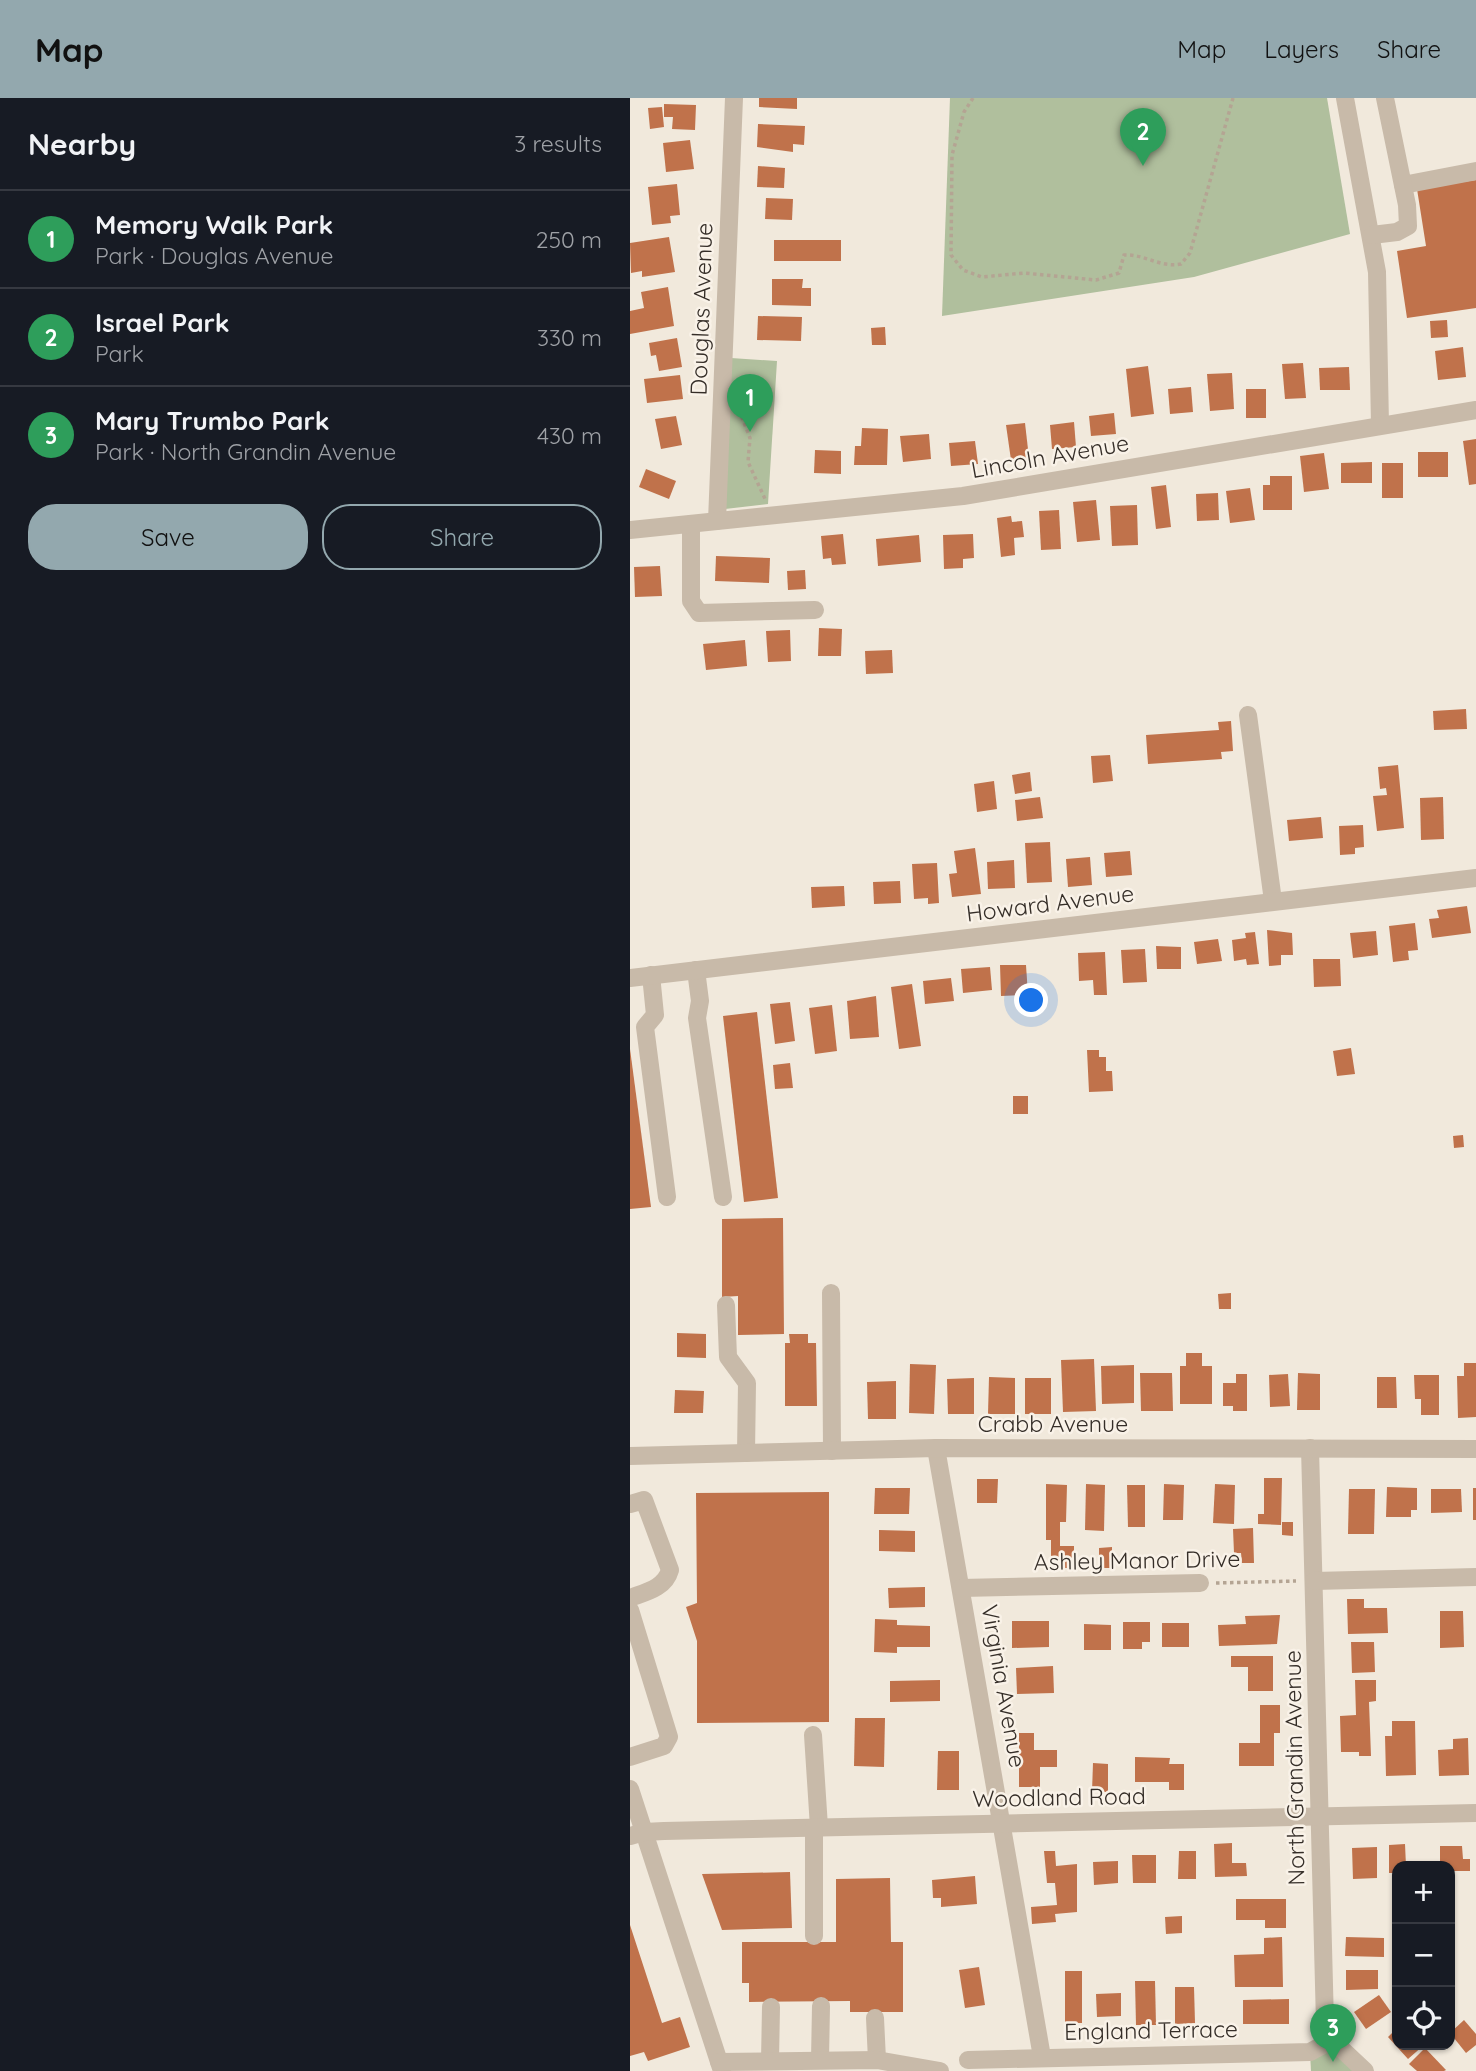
<!DOCTYPE html>
<meta charset="utf-8">
<style>
:root{--surface:#171b24;--page:#242831;--text:#f1f3f6;--muted:#9ea1a6;--line:#363941;--accent:#93a8ae}
body{margin:0;font-family:Quicksand,sans-serif;background:var(--page);color:var(--text)}
.controls{position:absolute;right:21px;bottom:21px;display:grid;overflow:hidden;border-radius:14px;box-shadow:0 2px 5px #0004}
.controls button{width:63px;height:63px;display:grid;place-items:center;padding:0;border:0;border-bottom:2px solid var(--line);background:var(--surface);color:var(--text);font:35px sans-serif}
.you{position:absolute;left:402px;top:903px;width:24px;height:24px;margin:-18px;border:5px solid #fff;border-radius:50%;background:#1a73e8;box-shadow:0 0 0 10px #1a73e833}
.badge{display:grid;place-items:center;width:46px;height:46px;border-radius:50%;background:var(--accent);color:#fff;font-size:23px;font-weight:700}
.pin{position:absolute;translate:-50% -58px;filter:drop-shadow(0 2px 4px #0008)}
.pin::after{content:'';position:absolute;top:37px;width:24px;height:21px;background:inherit;clip-path:polygon(0 0,100% 0,50% 100%)}
.list{margin:0;padding:0;list-style:none}
h2{display:flex;justify-content:space-between;align-items:center;height:91px;margin:0;padding:0 28px;font-size:30px}
h2 small{font-size:23px;font-weight:400;color:var(--muted)}
.list li{display:grid;grid-template-columns:46px 1fr auto;gap:21px;align-items:center;box-sizing:border-box;height:98px;padding:0 28px;border-top:2px solid var(--line)}
.list b{display:block;font-size:26px;white-space:nowrap}
.list p{margin:0;font-size:23px;white-space:nowrap;color:var(--muted)}
.list em{font-size:23px;font-style:normal;color:var(--muted)}
.actions{display:flex;gap:14px;padding:21px 28px}
.actions a{flex:1;padding:16px 0;border:2px solid var(--accent);border-radius:28px;text-align:center;font-size:24px;color:var(--accent)}
.actions .main{background:var(--accent);color:#111}
.icon{flex:none;width:38px;height:38px;fill:none;stroke:currentColor;stroke-width:2;stroke-linecap:round;stroke-linejoin:round}
.map{position:relative;flex:none;width:846px;height:1973px;overflow:hidden}
header{display:flex;align-items:center;gap:42px;box-sizing:border-box;height:98px;padding:0 35px;background:var(--accent);color:#111}
header strong{font-size:33px}
nav{display:flex;gap:38px;margin-inline-start:auto;font-size:24px}
main{display:flex}
aside{flex:1;background:var(--surface)}
.map>svg:first-child{display:block}
</style>
<header>
<strong>Map</strong>
<nav><a>Map</a><a>Layers</a><a>Share</a></nav>
</header>
<main>
<aside>
<h2>Nearby<small>3 results</small></h2>
<ul class="list">
<li><span class="badge" style="background:#2e9e5b">1</span><div><b>Memory Walk Park</b><p>Park · Douglas Avenue</p></div><em>250 m</em></li>
<li><span class="badge" style="background:#2e9e5b">2</span><div><b>Israel Park</b><p>Park</p></div><em>330 m</em></li>
<li><span class="badge" style="background:#2e9e5b">3</span><div><b>Mary Trumbo Park</b><p>Park · North Grandin Avenue</p></div><em>430 m</em></li>
</ul>
<div class="actions"><a class="main">Save</a><a>Share</a></div>
</aside>
<div class="map">
<svg width="846" height="1973" viewBox="0 0 846 1973">
<rect width="100%" height="100%" fill="#f1e9dc"/>
<g fill="#b0bf9d">
<polygon points="320,0 697,0 720,136 564,179 312,218"/>
<polygon points="101,260 147,263 138,406 95,411"/>
<polygon points="702,1942 735,1973 681,1973 680,1954"/>
</g>
<g fill="#c0724b">
<polygon points="129,0 167,0 167,11 129,9"/>
<polygon points="34,6 66,7 65,32 42,31 43,19 34,19"/>
<polygon points="32,9 34,29 20,31 18,10"/>
<polygon points="128,26 175,28 174,47 163,46 163,54 127,49"/>
<polygon points="60,42 64,71 36,74 33,45"/>
<polygon points="128,68 155,70 154,90 127,89"/>
<polygon points="846,82 846,210 777,220 767,153 796,148 787,91"/>
<polygon points="47,86 50,117 40,118 41,125 22,127 18,89"/>
<polygon points="136,100 163,101 162,122 135,121"/>
<polygon points="39,139 45,174 12,179 12,173 1,175 0,145"/>
<rect x="144" y="142" width="67" height="21"/>
<polygon points="142,181 173,181 172,190 181,190 181,208 142,207"/>
<polygon points="38,189 44,228 0,236 0,213 14,210 11,194"/>
<polygon points="128,218 172,219 171,243 127,242"/>
<polygon points="817,222 818,239 801,240 800,223"/>
<polygon points="255,229 256,247 242,247 241,230"/>
<polygon points="47,240 52,269 29,273 26,257 21,258 19,245"/>
<polygon points="833,249 836,279 808,282 805,253"/>
<polygon points="673,265 676,300 655,301 652,266"/>
<polygon points="518,268 524,316 501,319 496,271"/>
<polygon points="719,269 720,292 690,292 689,270"/>
<polygon points="602,275 604,311 580,313 577,276"/>
<polygon points="50,277 53,301 17,305 14,281"/>
<polygon points="561,289 563,314 540,316 538,291"/>
<rect x="616" y="291" width="20" height="29"/>
<polygon points="484,315 486,336 461,338 459,318"/>
<polygon points="46,318 52,347 31,351 25,321"/>
<polygon points="444,324 446,349 422,351 420,327"/>
<polygon points="395,325 399,360 381,362 376,327"/>
<polygon points="232,330 258,331 257,367 224,367 225,348 231,348"/>
<polygon points="299,336 301,361 273,364 270,338"/>
<polygon points="846,341 846,386 839,387 833,343"/>
<polygon points="345,343 348,366 321,368 319,345"/>
<polygon points="185,352 211,353 211,376 184,375"/>
<rect x="788" y="354" width="30" height="25"/>
<polygon points="694,355 699,391 674,394 670,358"/>
<polygon points="742,364 742,385 711,385 711,365"/>
<rect x="752" y="365" width="21" height="35"/>
<polygon points="16,371 46,383 39,401 9,389"/>
<polygon points="640,378 662,378 662,412 633,412 633,387 640,387"/>
<polygon points="536,387 541,429 526,431 521,389"/>
<polygon points="620,390 625,422 600,425 596,393"/>
<polygon points="588,395 589,422 567,423 566,396"/>
<polygon points="466,402 470,442 447,444 443,404"/>
<polygon points="507,407 508,447 482,448 480,408"/>
<polygon points="429,412 431,451 411,452 409,413"/>
<polygon points="381,418 382,424 392,423 394,439 384,440 385,457 371,459 367,420"/>
<polygon points="213,436 216,466 202,467 201,460 193,461 191,438"/>
<polygon points="343,436 344,460 333,461 333,470 314,471 313,437"/>
<polygon points="289,437 291,464 248,468 246,441"/>
<polygon points="86,458 140,460 139,485 85,483"/>
<polygon points="30,468 32,498 5,499 4,469"/>
<polygon points="175,472 176,491 158,492 157,473"/>
<polygon points="189,530 212,531 211,558 188,558"/>
<polygon points="160,532 161,563 138,564 136,533"/>
<polygon points="115,542 117,568 76,572 73,546"/>
<polygon points="262,552 263,575 236,576 235,553"/>
<polygon points="836,611 837,631 804,632 803,613"/>
<polygon points="601,623 603,653 591,654 592,661 518,666 516,637 589,632 588,624"/>
<polygon points="480,657 483,683 463,685 461,658"/>
<polygon points="768,667 774,730 747,733 743,698 757,697 756,690 750,691 748,669"/>
<polygon points="400,674 402,693 385,696 382,677"/>
<polygon points="364,683 367,711 347,714 344,686"/>
<polygon points="410,699 413,720 387,723 385,702"/>
<polygon points="813,699 814,741 791,742 790,700"/>
<polygon points="691,719 693,740 659,743 657,722"/>
<polygon points="733,727 734,749 725,750 725,756 710,757 709,728"/>
<polygon points="420,744 422,784 397,785 395,745"/>
<polygon points="345,750 351,796 322,799 319,776 327,775 324,753"/>
<polygon points="500,753 502,777 476,779 474,755"/>
<polygon points="460,759 462,787 438,789 436,761"/>
<polygon points="384,762 385,790 358,791 357,764"/>
<polygon points="307,765 309,805 298,806 298,800 284,801 282,766"/>
<polygon points="270,783 271,805 244,806 243,784"/>
<polygon points="214,788 215,808 182,810 181,789"/>
<polygon points="837,808 841,835 802,840 799,821 809,820 807,812"/>
<polygon points="785,825 788,852 778,853 779,862 763,864 759,828"/>
<polygon points="637,832 662,835 663,857 651,857 651,867 639,868"/>
<polygon points="746,833 748,857 723,860 720,835"/>
<polygon points="625,834 629,866 617,867 616,861 604,863 602,842 616,840 615,835"/>
<polygon points="588,841 592,863 567,866 564,844"/>
<polygon points="526,848 551,849 551,871 527,871"/>
<polygon points="515,851 517,884 493,885 491,852"/>
<polygon points="475,854 477,897 464,897 463,882 449,883 448,855"/>
<polygon points="683,861 710,861 711,888 684,889"/>
<polygon points="370,867 396,867 398,897 371,898"/>
<polygon points="360,869 362,892 333,895 331,871"/>
<polygon points="321,880 324,903 295,906 293,883"/>
<polygon points="282,886 291,948 269,951 261,889"/>
<polygon points="246,898 249,939 220,941 217,903"/>
<polygon points="160,904 165,943 145,946 140,906"/>
<polygon points="202,907 207,953 185,956 179,910"/>
<polygon points="127,914 148,1100 114,1104 93,918"/>
<polygon points="721,950 725,976 707,978 703,953"/>
<polygon points="0,951 21,1109 0,1111"/>
<polygon points="457,952 469,952 469,959 476,959 476,973 482,973 483,993 459,994"/>
<polygon points="160,965 163,990 145,991 143,967"/>
<rect x="383" y="998" width="15" height="18"/>
<polygon points="833,1037 834,1049 824,1050 823,1038"/>
<polygon points="153,1120 154,1236 108,1237 108,1198 92,1199 92,1121"/>
<polygon points="601,1195 601,1211 589,1211 588,1196"/>
<polygon points="47,1235 76,1236 76,1260 47,1259"/>
<polygon points="159,1236 178,1236 178,1245 186,1245 187,1308 155,1308 155,1245 160,1245"/>
<polygon points="556,1255 572,1255 572,1268 582,1268 582,1306 550,1306 550,1268 556,1268"/>
<polygon points="464,1261 466,1313 433,1314 431,1262"/>
<polygon points="834,1265 846,1265 846,1319 828,1320 827,1278 834,1278"/>
<polygon points="280,1266 306,1267 304,1316 279,1315"/>
<polygon points="504,1267 504,1305 472,1306 471,1268"/>
<polygon points="510,1275 542,1275 543,1313 511,1313"/>
<polygon points="668,1275 690,1276 690,1312 667,1312"/>
<polygon points="606,1276 617,1276 617,1313 603,1313 603,1308 593,1308 593,1285 606,1285"/>
<polygon points="658,1276 660,1308 640,1309 639,1277"/>
<polygon points="784,1277 809,1277 809,1317 791,1317 791,1301 785,1301"/>
<polygon points="359,1279 385,1280 385,1316 358,1316"/>
<polygon points="747,1279 766,1279 767,1310 747,1310"/>
<polygon points="344,1280 344,1316 318,1316 317,1281"/>
<rect x="395" y="1280" width="26" height="36"/>
<polygon points="266,1283 266,1321 238,1321 237,1284"/>
<polygon points="45,1292 74,1293 73,1315 44,1315"/>
<polygon points="634,1380 652,1380 651,1427 628,1426 628,1416 634,1416"/>
<polygon points="347,1381 368,1381 367,1405 347,1405"/>
<polygon points="416,1386 437,1387 436,1424 430,1424 430,1448 444,1448 444,1470 421,1470 421,1442 416,1442"/>
<polygon points="456,1386 475,1387 474,1433 455,1432"/>
<polygon points="534,1386 554,1387 553,1422 533,1422"/>
<polygon points="585,1386 605,1387 604,1426 583,1425"/>
<polygon points="497,1387 515,1387 515,1429 498,1429"/>
<polygon points="757,1389 787,1390 787,1412 781,1412 781,1419 756,1419"/>
<polygon points="245,1390 280,1390 279,1416 244,1416"/>
<rect x="843" y="1390" width="3" height="32"/>
<polygon points="719,1391 745,1391 744,1436 718,1436"/>
<polygon points="801,1391 831,1391 832,1414 801,1415"/>
<polygon points="199,1394 199,1624 67,1625 67,1543 56,1509 67,1505 66,1395"/>
<polygon points="652,1424 663,1424 663,1438 652,1437"/>
<polygon points="623,1430 624,1465 612,1465 611,1455 604,1455 603,1431"/>
<polygon points="249,1432 285,1433 285,1454 249,1453"/>
<polygon points="482,1449 482,1470 469,1470 469,1450"/>
<polygon points="295,1489 295,1509 259,1510 258,1490"/>
<polygon points="717,1501 734,1501 734,1510 757,1510 758,1535 718,1536"/>
<polygon points="810,1513 833,1513 834,1549 810,1550"/>
<polygon points="650,1517 647,1546 589,1548 588,1527 616,1526 615,1518"/>
<polygon points="245,1521 267,1522 267,1527 300,1528 300,1549 267,1549 267,1555 244,1554"/>
<polygon points="382,1523 419,1523 419,1549 382,1550"/>
<polygon points="493,1524 520,1524 520,1544 512,1544 512,1551 493,1551"/>
<rect x="532" y="1525" width="27" height="24"/>
<polygon points="454,1526 481,1527 481,1552 454,1552"/>
<polygon points="721,1544 744,1544 745,1574 722,1575"/>
<polygon points="601,1558 643,1558 643,1593 618,1593 618,1569 601,1569"/>
<polygon points="423,1568 424,1595 387,1596 386,1570"/>
<polygon points="310,1582 310,1603 260,1604 260,1583"/>
<polygon points="725,1582 746,1582 746,1603 739,1604 741,1658 729,1658 729,1654 711,1654 710,1618 726,1617"/>
<polygon points="630,1607 650,1607 650,1635 644,1635 644,1668 609,1668 609,1645 630,1645"/>
<polygon points="225,1620 255,1620 254,1669 224,1668"/>
<polygon points="762,1623 785,1623 786,1677 756,1678 755,1638 762,1638"/>
<polygon points="389,1635 404,1635 404,1652 427,1652 427,1669 410,1669 410,1689 389,1689"/>
<polygon points="838,1640 839,1677 809,1678 808,1652 823,1651 823,1641"/>
<polygon points="308,1653 329,1653 329,1692 307,1692"/>
<polygon points="505,1659 540,1660 539,1666 554,1666 554,1692 539,1692 539,1684 505,1684"/>
<polygon points="463,1665 478,1666 478,1694 462,1694"/>
<polygon points="602,1745 602,1765 616,1765 617,1778 585,1779 584,1746"/>
<polygon points="775,1746 776,1768 767,1768 767,1775 759,1775 759,1747"/>
<polygon points="810,1748 832,1748 833,1761 840,1761 840,1773 820,1773 820,1768 810,1768"/>
<polygon points="747,1749 747,1780 723,1781 722,1750"/>
<polygon points="414,1753 425,1753 426,1768 447,1766 447,1814 425,1816 426,1824 402,1826 401,1809 427,1807 425,1785 417,1785"/>
<polygon points="549,1753 566,1753 566,1781 548,1781"/>
<polygon points="502,1757 526,1757 526,1785 503,1785"/>
<polygon points="488,1763 488,1785 464,1787 463,1764"/>
<polygon points="160,1774 162,1830 92,1832 72,1776"/>
<polygon points="345,1778 347,1806 311,1809 311,1800 303,1800 302,1782"/>
<polygon points="260,1780 261,1844 273,1844 273,1914 220,1914 220,1903 119,1904 119,1885 112,1885 112,1844 206,1844 206,1781"/>
<polygon points="606,1801 656,1801 656,1830 635,1830 635,1822 606,1822"/>
<polygon points="552,1818 552,1835 536,1836 535,1819"/>
<polygon points="0,1827 32,1925 50,1919 60,1949 18,1963 14,1954 0,1958"/>
<polygon points="652,1839 653,1889 605,1889 604,1857 634,1856 634,1840"/>
<polygon points="716,1839 754,1840 754,1859 715,1858"/>
<polygon points="349,1869 355,1907 335,1910 329,1872"/>
<polygon points="716,1872 748,1872 748,1891 716,1892"/>
<rect x="435" y="1873" width="17" height="52"/>
<polygon points="505,1883 525,1883 526,1927 506,1927"/>
<polygon points="545,1889 564,1889 565,1925 545,1926"/>
<polygon points="491,1895 491,1918 467,1919 466,1896"/>
<polygon points="749,1897 761,1914 736,1931 724,1914"/>
<polygon points="659,1901 659,1926 613,1926 613,1902"/>
<polygon points="834,1922 846,1936 846,1947 836,1955 820,1935"/>
<polygon points="767,1930 767,1947 794,1947 778,1961 758,1939"/>
<polygon points="795,1950 816,1972 814,1973 787,1973 779,1966"/>
</g>
<g fill="none" stroke-linecap="round" stroke-linejoin="round">
<g stroke="#b4a493" stroke-width="3.5" stroke-dasharray="3.5 3.5" stroke-linecap="butt">
<path d="M343 0 334 14 322 57 321 157 333 172 352 179 394 175 466 182 489 175 494 157C515 156 530 170 551 166L560 155 603 0"/>
<polyline points="109,312 120,340 118,364 136,403"/>
<polyline points="586,1485 666,1483"/>
</g>
<g stroke="#c8baa9" stroke-width="18">
<polyline points="715,0 747,174 750,327"/>
<polyline points="773,87 846,73"/>
<polyline points="742,137 767,134 778,128 777,107 755,0"/>
<polyline points="87,423 104,0"/>
<polyline points="61,426 61,503 69,515 185,512"/>
<polyline points="0,432 333,398 846,312"/>
<polyline points="618,617 643,803"/>
<polyline points="66,872 70,903 67,920 93,1099"/>
<polyline points="21,877 25,917 15,929 37,1099"/>
<polyline points="0,880 846,780"/>
<polyline points="201,1195 202,1353"/>
<polyline points="96,1207 98,1259 117,1285 116,1355"/>
<polyline points="306,1350 412,1959"/>
<polyline points="680,1350 695,1925 702,1942 735,1973"/>
<polyline points="0,1358 306,1350 846,1351"/>
<path d="M0 1406 14 1402 40 1472C35 1490 16 1494 0 1500"/>
<polyline points="684,1483 846,1479"/>
<polyline points="331,1490 570,1485"/>
<polyline points="0,1512 39,1639 34,1648 0,1659"/>
<polyline points="183,1637 189,1729"/>
<polyline points="0,1691 92,1973"/>
<polyline points="0,1738 14,1734 34,1733 846,1715"/>
<polyline points="184,1838 184,1729"/>
<polyline points="245,1920 247,1962"/>
<polyline points="190,1962 191,1908"/>
<polyline points="338,1962 680,1954 702,1942"/>
<polyline points="140,1963 141,1909"/>
<polyline points="89,1964 247,1962 310,1973"/>
</g>
</g>
<g text-anchor="middle" dominant-baseline="central" stroke-width="5" stroke-linejoin="round" paint-order="stroke">
<g font-size="23" fill="#352e28" stroke="#f9f2e8">
<text transform="translate(71 211) rotate(-88)">Douglas Avenue</text>
<text transform="translate(420 358) rotate(-10)">Lincoln Avenue</text>
<text transform="translate(420 805) rotate(-7)">Howard Avenue</text>
<text x="423" y="1325">Crabb Avenue</text>
<text transform="translate(507 1462) rotate(-1)">Ashley Manor Drive</text>
<text transform="translate(374 1588) rotate(80)">Virginia Avenue</text>
<text transform="translate(664 1670) rotate(-91)">North Grandin Avenue</text>
<text transform="translate(429 1699) rotate(-1)">Woodland Road</text>
<text transform="translate(521 1932) rotate(-1)">England Terrace</text>
</g>
</g>
</svg>
<div class="controls">
<button>+</button>
<button>−</button>
<button><svg class="icon" aria-label="locate" viewBox="0 0 24 24"><circle cx="12" cy="12" r="6"/><path d="M12 2v4M12 18v4M2 12h4M18 12h4"/></svg></button>
</div>
<div class="you"></div>
<div class="pin badge" style="left:120px;top:334px;background:#2e9e5b">1</div>
<div class="pin badge" style="left:513px;top:68px;background:#2e9e5b">2</div>
<div class="pin badge" style="left:703px;top:1964px;background:#2e9e5b">3</div>
</div>
</main>
